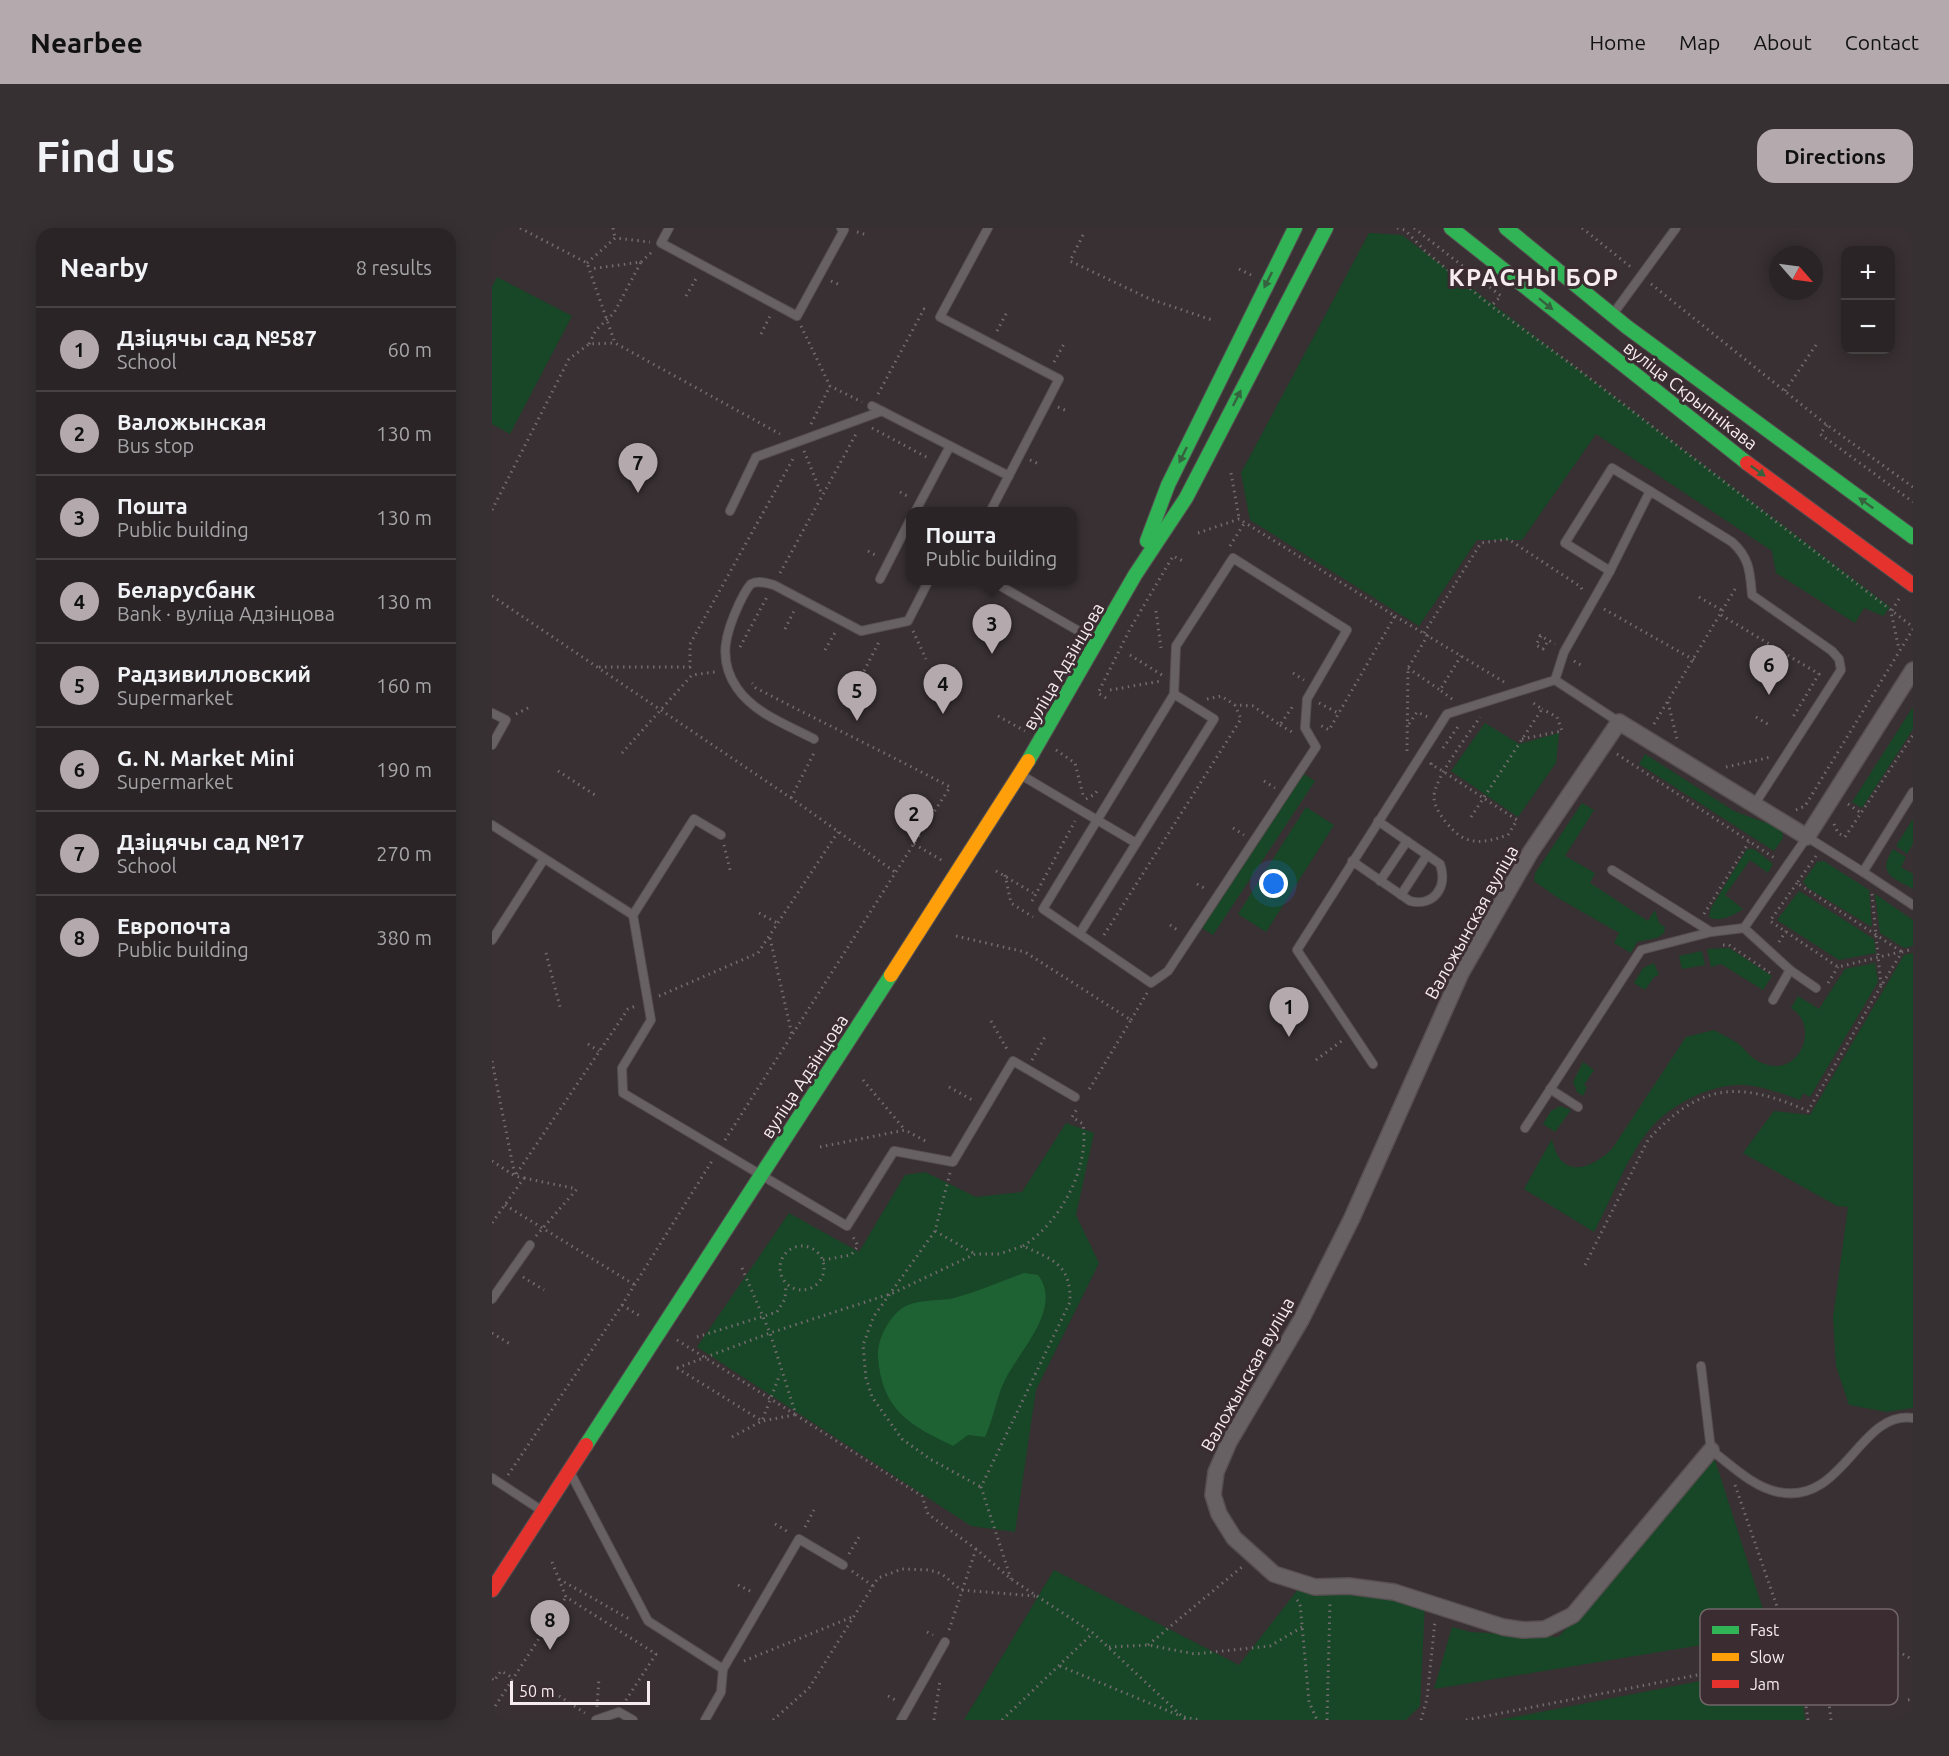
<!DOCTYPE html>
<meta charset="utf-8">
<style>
:root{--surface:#2a2426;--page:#363032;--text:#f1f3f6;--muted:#a5a4a7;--line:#464143;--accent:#b4aaad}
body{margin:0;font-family:Ubuntu,sans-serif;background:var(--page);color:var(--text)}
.controls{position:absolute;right:18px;top:18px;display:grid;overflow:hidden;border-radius:12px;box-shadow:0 3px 15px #0003}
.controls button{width:54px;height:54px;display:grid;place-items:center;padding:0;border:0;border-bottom:2px solid var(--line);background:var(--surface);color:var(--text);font:30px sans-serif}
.compass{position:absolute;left:1277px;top:18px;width:54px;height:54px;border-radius:50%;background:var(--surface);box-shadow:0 3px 15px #0003;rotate:118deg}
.scale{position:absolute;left:18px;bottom:15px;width:140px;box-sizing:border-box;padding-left:6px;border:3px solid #f6ecef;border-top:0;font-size:16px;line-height:21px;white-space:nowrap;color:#f6ecef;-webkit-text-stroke:4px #3b2c31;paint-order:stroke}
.you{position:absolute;left:782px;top:656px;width:21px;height:21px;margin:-15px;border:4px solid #fff;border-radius:50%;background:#1a73e8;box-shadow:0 0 0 9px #1a73e833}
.badge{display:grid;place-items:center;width:39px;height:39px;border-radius:50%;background:var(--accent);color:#111;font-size:20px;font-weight:700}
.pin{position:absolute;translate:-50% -50px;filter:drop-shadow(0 2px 3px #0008)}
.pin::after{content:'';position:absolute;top:32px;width:21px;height:18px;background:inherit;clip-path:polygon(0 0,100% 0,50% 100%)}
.popup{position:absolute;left:414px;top:279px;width:171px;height:78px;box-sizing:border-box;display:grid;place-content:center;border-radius:12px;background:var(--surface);filter:drop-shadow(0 2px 4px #0005);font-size:20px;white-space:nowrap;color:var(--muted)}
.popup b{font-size:22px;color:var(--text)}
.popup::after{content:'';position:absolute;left:50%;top:100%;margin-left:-12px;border:12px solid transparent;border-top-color:var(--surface)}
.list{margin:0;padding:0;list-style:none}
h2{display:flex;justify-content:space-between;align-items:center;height:78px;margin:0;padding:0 24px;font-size:26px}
h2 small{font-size:20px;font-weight:400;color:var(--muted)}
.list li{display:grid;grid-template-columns:39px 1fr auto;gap:18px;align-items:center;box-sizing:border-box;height:84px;padding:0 24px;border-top:2px solid var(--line)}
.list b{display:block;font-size:22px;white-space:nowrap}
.list p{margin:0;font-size:20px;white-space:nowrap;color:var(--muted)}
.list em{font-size:20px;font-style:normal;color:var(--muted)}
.map{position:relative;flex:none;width:1421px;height:1492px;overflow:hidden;border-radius:18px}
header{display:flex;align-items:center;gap:36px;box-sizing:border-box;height:84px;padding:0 30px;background:var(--accent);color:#111}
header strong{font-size:28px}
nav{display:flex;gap:33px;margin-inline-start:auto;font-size:21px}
.intro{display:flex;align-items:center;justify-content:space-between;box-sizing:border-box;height:144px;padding:0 36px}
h1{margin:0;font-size:42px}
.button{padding:15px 27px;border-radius:18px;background:var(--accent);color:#111;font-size:21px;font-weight:700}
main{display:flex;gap:36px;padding:0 36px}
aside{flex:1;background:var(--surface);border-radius:18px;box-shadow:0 3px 15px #0003}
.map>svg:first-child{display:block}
</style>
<header>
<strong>Nearbee</strong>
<nav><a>Home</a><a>Map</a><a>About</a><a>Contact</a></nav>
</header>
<div class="intro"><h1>Find us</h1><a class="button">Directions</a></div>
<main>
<aside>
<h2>Nearby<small>8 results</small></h2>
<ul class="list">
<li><span class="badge">1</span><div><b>Дзіцячы сад №587</b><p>School</p></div><em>60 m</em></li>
<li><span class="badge">2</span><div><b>Валожынская</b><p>Bus stop</p></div><em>130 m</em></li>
<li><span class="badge">3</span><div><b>Пошта</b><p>Public building</p></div><em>130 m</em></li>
<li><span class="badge">4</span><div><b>Беларусбанк</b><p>Bank · вуліца Адзінцова</p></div><em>130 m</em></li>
<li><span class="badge">5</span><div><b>Радзивилловский</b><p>Supermarket</p></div><em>160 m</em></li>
<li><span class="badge">6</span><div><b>G. N. Market Mini</b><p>Supermarket</p></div><em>190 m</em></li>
<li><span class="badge">7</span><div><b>Дзіцячы сад №17</b><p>School</p></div><em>270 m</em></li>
<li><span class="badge">8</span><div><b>Европочта</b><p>Public building</p></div><em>380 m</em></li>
</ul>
</aside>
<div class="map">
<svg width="1421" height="1492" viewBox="0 0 1421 1492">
<rect width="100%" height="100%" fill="#383032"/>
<g fill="#174726">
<polygon points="877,5 910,7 1398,379 1391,388 1372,380 1363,395 1284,345 1280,323 1104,206 1030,312 985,312 927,398 758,292 749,245"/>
<polygon points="5,49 80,88 18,206 0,196 0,59"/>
<polygon points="1421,479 1421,501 1370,580 1360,574"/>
<polygon points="993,495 1027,516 1067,505 1064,535 1026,589 959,543"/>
<polygon points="1153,526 1242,583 1285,599 1290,604 1291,610 1282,623 1147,536"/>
<polygon points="812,546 823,553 721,707 710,700"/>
<polygon points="1090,575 1102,582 1073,628 1103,645 1098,655 1156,693 1163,682 1167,695 1173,699 1172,705 1165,710 1145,714 1139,725 1122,715 1127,705 1066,670 1042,653 1043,645"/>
<polygon points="814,579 842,597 774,704 746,686"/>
<polygon points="1421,591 1421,616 1415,626 1404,618"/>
<path d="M1255 621H1262L1281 636 1276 645 1258 632 1233 667 1251 681C1242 687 1228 695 1217 689L1219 680Z"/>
<path d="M1401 621 1414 629 1409 639 1421 646V661C1400 649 1385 646 1401 621Z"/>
<polygon points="1332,633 1377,662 1380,699 1316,660 1311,654 1325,634"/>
<polygon points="1307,663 1382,711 1384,725 1347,732 1285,692"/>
<polygon points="1383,666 1421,692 1421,718 1412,720 1388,705"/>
<polygon points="1237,720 1280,748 1271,762 1229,736 1219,739 1215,721"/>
<polygon points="1210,723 1213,737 1190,741 1187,728"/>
<polygon points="1421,725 1421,1180 1395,1184 1357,1177 1344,1138 1341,1090 1356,979 1345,978 1251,925 1282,883 1318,887 1412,727"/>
<polygon points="1162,735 1167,747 1162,749 1153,762 1142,755 1151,740"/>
<path d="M1383 735 1386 754 1318 869 1311 865 1308 872C1291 866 1273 859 1254 857 1220 855 1179 876 1157 902 1136 927 1118 974 1102 1004L1032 961 1060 911C1068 951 1097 943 1120 921L1194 809 1222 802C1230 807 1243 812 1250 819 1259 829 1266 836 1281 838 1311 841 1326 796 1299 780L1306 768 1327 781 1353 741Z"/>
<polygon points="1091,834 1102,842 1092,857 1095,859 1091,868 1085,864 1081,854"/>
<polygon points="1068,878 1079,882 1063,904 1051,896 1059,883"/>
<polygon points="574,895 602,905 584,987 607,1035 544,1162 523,1304 479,1298 205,1119 297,985 367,1024 413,947 433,944 484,969 530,964"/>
<polygon points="1223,1232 1275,1394 1258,1409 942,1461 960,1399 979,1404 1066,1409 1101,1373 1194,1238"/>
<polygon points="562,1342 747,1437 811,1355 933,1375 928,1478 914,1492 472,1492"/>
<polygon points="1306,1434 1313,1492 1007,1492"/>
</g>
<path fill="#1e6133" d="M532 1045 546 1047C571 1080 528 1122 513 1152 504 1170 502 1190 493 1209L476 1207 461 1218C417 1197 390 1182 386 1129 385 1113 395 1092 409 1081 425 1070 445 1074 462 1070 487 1063 508 1054 532 1045Z"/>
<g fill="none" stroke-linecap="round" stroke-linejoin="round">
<g stroke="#574f51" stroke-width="10">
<g id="lane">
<polyline points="177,0 169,15 305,88 352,2 349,0"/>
<polyline points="496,0 448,89 567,151 498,284"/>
<polyline points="1121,86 1184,0"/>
<polyline points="380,178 517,248"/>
<polyline points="238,283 264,229 390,183"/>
<polyline points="423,284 458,218"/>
<polygon points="741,330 855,402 815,471 813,500 824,519 676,743 659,755 551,681 682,466 684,418"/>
<polyline points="1118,343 1073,315 1120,240 1158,263"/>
<polyline points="388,351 419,290"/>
<polyline points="498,352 604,413"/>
<path d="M1063 452 1072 424 1118 343 1158 263 1240 314C1258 330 1258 345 1260 367L1340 423 1347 431 1349 442 1262 577"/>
<polyline points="0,485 14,492 0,517"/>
<path d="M322 511C295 497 262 485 245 460 225 431 234 404 247 376 250 370 254 361 259 356 266 352 275 355 282 357L369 403 416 393 437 352"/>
<polyline points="529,547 644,615"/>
<polyline points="0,597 141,687"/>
<polyline points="229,607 202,591 141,687 159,792 130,840 131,865 355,998 402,923 461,934 521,833 583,869"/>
<path d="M860 633 918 673C942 679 956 659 948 636L886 593"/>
<polyline points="1120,642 1219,704"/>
<polyline points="1371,644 1421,677"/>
<polyline points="888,653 915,613"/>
<polyline points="909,667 935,627"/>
<polyline points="588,705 722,491 682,466"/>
<polyline points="0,712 52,631"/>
<polyline points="1324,760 1298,742 1252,700 1315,609 1371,644 1421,564"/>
<polyline points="1281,772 1298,742"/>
<polyline points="881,836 805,722 955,486 1063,452 1127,494"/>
<polyline points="1058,861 1086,879"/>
<polyline points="1033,900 1149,722 1219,704 1252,700"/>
<polyline points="0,1071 38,1017"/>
<path d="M1209 1138 1219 1222C1239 1237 1261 1259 1286 1264 1352 1278 1367 1182 1421 1190"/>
<polyline points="79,1246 156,1393 231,1441 307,1311 351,1337"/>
<polyline points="0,1250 49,1282"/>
<polyline points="104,1492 127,1484 141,1492"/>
<polyline points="213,1492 229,1464 231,1441"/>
<polyline points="409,1492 453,1414"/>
</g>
</g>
<g stroke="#574f51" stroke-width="18">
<polyline id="street" points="1219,1222 1081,1387 1053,1401 1031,1402 1011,1399 902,1364 857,1358 823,1359 782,1346 742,1310 727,1286 721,1267 724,1244 737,1214 809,1092 860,990 969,745 1038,625 1127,494 1315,609 1421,442"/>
</g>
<g stroke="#574f51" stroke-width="16">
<g id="fast">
<polyline points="959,0 1255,235"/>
<polyline points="1014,0 1135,99 1421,309"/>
<polyline points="655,313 676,257 803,0"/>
<polyline points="536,533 643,347 694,270 834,0"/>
<polyline points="94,1217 399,747"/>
</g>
</g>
<g stroke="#574f51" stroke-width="16">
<polyline id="slow" points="399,747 536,533"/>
</g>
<g stroke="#574f51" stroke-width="16">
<g id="jam">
<polyline points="1255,235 1421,357"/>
<polyline points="0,1362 94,1217"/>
</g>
</g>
<g stroke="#736c6e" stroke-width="3" stroke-dasharray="1.5 4.5" stroke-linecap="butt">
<polyline points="28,0 95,35 123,115"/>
<polyline points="121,0 123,10"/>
<polyline points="905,0 913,2 933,23 999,78 1083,139 1421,399"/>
<polyline points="922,0 1009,68 999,78"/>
<polyline points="1090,0 1140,40"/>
<polyline points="365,4 375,7"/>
<polyline points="591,7 578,33 658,71 720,92"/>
<polyline points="149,34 161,23"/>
<polyline points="95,35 123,10 158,14"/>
<polyline points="747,41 759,47"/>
<polyline points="339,53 348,57"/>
<polyline points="1159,56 1335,197 1421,259"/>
<polyline points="194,68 205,49"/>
<polyline points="309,98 338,158 370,174"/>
<polyline points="505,103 515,84"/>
<polyline points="269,106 279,86"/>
<polyline points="97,116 104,102 122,85 149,34 98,41"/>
<polyline points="562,134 573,114"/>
<polyline points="1293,163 1326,114"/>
<polyline points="386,166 432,81 436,83"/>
<polyline points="566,179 575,183"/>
<polyline points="319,196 338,158"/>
<polyline points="1335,197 1328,206 1421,274"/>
<polyline points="380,200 438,231"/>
<polyline points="312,223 330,267"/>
<polyline points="538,232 547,236"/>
<polyline points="739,245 747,290"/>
<polyline points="408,264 417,269"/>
<polyline points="0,282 77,131 97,116 123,115 288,206"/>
<polyline points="706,305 747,291 903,388 837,502 826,496"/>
<polyline points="738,318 753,294"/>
<polyline points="376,323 385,328"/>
<polyline points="288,345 364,206"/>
<polyline points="0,368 299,570 403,644"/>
<polyline points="1207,369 1231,383"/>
<polyline points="1407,371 1399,384 1407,421"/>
<polyline points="1112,381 1202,432"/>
<polyline points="664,383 669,420"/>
<polyline points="1229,387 1327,446 1301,489"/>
<polyline points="903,388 1012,454"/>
<polyline points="293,401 303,381"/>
<polyline points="421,403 434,431"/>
<polyline points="932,405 989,315 1016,311 1089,359 1091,364"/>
<polyline points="1047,407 1063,416"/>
<polyline points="1049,408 1044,417 1051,421 1056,413"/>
<polyline points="248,419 276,367"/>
<polyline points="333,422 344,403"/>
<polyline points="638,427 670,447"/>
<polyline points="1082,433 1092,439"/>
<polyline points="107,439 198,439 198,416 302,229"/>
<polyline points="916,440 948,462"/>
<polyline points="372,443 388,412"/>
<polyline points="801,445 812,452"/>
<polyline points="618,462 669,453"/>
<polyline points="614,470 606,465 638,401 681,328 691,333"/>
<polyline points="715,471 729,468 743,477 761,478 788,497 801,478"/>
<polyline points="960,471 948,462 969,428"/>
<polyline points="1176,474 1185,511"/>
<polyline points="827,475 846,485"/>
<polyline points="24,486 38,479"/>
<polyline points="506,488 533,503"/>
<polyline points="1264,489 1277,497"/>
<polyline points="917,496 925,484 938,490"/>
<polyline points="1162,496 1245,358"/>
<polyline points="788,497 800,504"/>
<polyline points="1030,511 1070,503 1065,489 1050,481"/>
<polyline points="951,520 968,496"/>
<polyline points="564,522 583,535 591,567"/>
<polyline points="915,523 916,440 936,407"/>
<polyline points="130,525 200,447 223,444"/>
<polyline points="1125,526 1284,631"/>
<path d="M940 535 939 536 952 544 1025 592 1016 607C995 614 977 619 960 601 953 594 942 580 942 569 942 550 977 506 988 489"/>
<polyline points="1234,539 1279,529"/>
<polyline points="66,543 103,567"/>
<polyline points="772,553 783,560"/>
<polyline points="299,570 323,523"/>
<polyline points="594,571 603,566 607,560"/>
<polyline points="1356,576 1369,585"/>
<polyline points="1304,582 1313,578 1421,401"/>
<polyline points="979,589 1050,481 1040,474"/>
<polyline points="1342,596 1346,605 1353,609 1421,507"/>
<polyline points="741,600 752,607"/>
<polyline points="422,616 451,633"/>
<polyline points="232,617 239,646"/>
<polyline points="1324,628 1305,655 1410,724"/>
<polyline points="504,643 541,665"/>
<polyline points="513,647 519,675 541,689"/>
<polyline points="1305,655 1278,693 1346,739 1408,724"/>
<polyline points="705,656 714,661"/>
<polyline points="1380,666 1389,758 1410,724 1421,721"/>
<polyline points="540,673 583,593"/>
<polyline points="267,685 287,696"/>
<polyline points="1212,686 1257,614"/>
<polyline points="678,697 687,703"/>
<polyline points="612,707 749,491 743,477"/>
<polyline points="464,708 533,724 639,792 595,865"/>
<polyline points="278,710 300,807"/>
<polyline points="1287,714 1294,703"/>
<polyline points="1231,717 1237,717 1281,747"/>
<polyline points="54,725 68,779"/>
<polyline points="1336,755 1346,739"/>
<polyline points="167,768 266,725 346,604"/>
<polyline points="639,792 655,765"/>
<polyline points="499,793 516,823"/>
<polyline points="96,816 107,823"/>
<polyline points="540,832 554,807"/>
<polyline points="824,832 851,812"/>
<polyline points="0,833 23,948 32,950 0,995"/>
<polyline points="371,852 413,902"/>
<polyline points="457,859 482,873"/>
<path d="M233 912 458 559C394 525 329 494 264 460L260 455"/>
<polyline points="328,919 413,902 437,915"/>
<polyline points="0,933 23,948 136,781 144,778"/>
<polyline points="458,945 443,1003 483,1026"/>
<polyline points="32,950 85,961"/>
<polyline points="13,977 143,1057"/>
<polyline points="443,1003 382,1088 371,1117 374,1150 380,1169 410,1211 438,1231 489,1259"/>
<polyline points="44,1008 85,961"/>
<circle cx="310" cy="1040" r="22"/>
<path d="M531 1018C568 995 598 940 591 896L580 889 585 881"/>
<polyline points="331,1032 359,1027 366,1018 360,1007"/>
<path d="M1093 1037 1156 912C1209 854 1247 853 1316 883L1389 758"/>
<polyline points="250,1040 278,1105 304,1187 430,1268 436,1286 484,1321 519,1351 601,1405 694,1492"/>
<polyline points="31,1049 52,1062"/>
<polyline points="130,1077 148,1088"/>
<polyline points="0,1105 18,1116"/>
<polyline points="205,1109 285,1084 293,1071 294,1057"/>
<polyline points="185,1112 304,1187"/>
<path d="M185 1140 278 1105 401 1065 483 1026H507L531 1018C562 1032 579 1037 578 1074L489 1259 519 1351"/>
<polyline points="185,1140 270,1193 302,1187"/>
<polyline points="240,1209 270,1193 288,1146"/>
<polyline points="16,1247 130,1077 220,933"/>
<polyline points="1243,1257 1310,1451"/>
<polyline points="283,1296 298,1305"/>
<polyline points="313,1299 322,1282"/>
<polyline points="357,1326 367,1309"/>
<polyline points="60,1334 74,1369 164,1426 132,1475"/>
<polyline points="360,1343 381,1358"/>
<polyline points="67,1351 139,1392"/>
<polyline points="246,1357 260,1364"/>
<polyline points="805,1372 808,1375 817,1474 825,1492"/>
<polyline points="457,1402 484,1321"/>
<polyline points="435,1404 441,1407"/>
<polyline points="656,1417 751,1338"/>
<polyline points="617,1419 656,1417 703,1426 778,1418 810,1399"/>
<polyline points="252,1433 360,1389"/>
<polyline points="568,1438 686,1487"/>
<polyline points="0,1451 2,1453 9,1443 21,1450"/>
<polyline points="67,1468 93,1485"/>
<polyline points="396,1468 405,1473"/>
<polyline points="1416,1472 1421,1471"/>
<polyline points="105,1479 107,1450"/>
<polyline points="0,1483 74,1369"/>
<polyline points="692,1489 708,1492"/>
<polyline points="281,1492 317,1460 386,1350 410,1341 438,1342 450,1346 469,1362 543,1368"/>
<polyline points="442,1492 448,1453"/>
<polyline points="510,1492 601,1405"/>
<polyline points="835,1492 838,1374"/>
<polyline points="929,1492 935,1471 943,1393"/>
<polyline points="974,1492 1303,1428"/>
<polyline points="1316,1492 1310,1451 1333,1448"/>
<polyline points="1339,1492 1332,1434 1409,1425 1421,1432"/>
</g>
<use href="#lane" stroke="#686163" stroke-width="8"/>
<use href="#street" stroke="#686163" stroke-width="15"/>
<use href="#fast" stroke="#30b455" stroke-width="14"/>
<use href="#slow" stroke="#ff9f0a" stroke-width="14"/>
<use href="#jam" stroke="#e5322d" stroke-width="14"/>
</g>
<defs><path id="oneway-solid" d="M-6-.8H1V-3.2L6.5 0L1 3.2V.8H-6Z" transform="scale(1.5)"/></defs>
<g fill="#37623f">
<use href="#oneway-solid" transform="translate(776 52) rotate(117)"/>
<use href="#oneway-solid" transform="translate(1054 76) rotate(39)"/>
<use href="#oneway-solid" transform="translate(745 170) rotate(-63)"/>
<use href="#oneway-solid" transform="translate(691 227) rotate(116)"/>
<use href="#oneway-solid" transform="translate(1266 243) rotate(36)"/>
<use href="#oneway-solid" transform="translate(1374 275) rotate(-144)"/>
</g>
<g text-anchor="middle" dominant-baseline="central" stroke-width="6" stroke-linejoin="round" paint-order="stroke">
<g font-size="18" fill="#f6ecef" stroke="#3b2c31">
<text transform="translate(1199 167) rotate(38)">вуліца Скрыпнікава</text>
<text transform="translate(571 438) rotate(-60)">вуліца Адзінцова</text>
<text transform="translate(979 694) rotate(-61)">Валожынская вуліца</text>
<text transform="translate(312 848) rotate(-57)">вуліца Адзінцова</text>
<text transform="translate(755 1146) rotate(-61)">Валожынская вуліца</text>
</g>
<g font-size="24" font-weight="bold" letter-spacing="1.5" fill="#f6ecef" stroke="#3b2c31">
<text x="1042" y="49">КРАСНЫ БОР</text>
</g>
</g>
<rect x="1208" y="1381" width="198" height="96" rx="9" fill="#3b2c31" stroke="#73666a" stroke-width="1.5"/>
<rect x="1220" y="1398" width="27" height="8" fill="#30b455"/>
<rect x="1220" y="1425" width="27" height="8" fill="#ff9f0a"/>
<rect x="1220" y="1452" width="27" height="8" fill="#e5322d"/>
<g font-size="16" fill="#f6ecef">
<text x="1258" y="1408">Fast</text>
<text x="1258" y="1435">Slow</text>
<text x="1258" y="1462">Jam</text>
</g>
</svg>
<div class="controls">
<button>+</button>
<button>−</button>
</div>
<svg class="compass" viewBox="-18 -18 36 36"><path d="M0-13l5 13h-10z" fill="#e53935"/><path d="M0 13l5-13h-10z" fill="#a5a4a7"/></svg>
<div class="scale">50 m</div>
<div class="you"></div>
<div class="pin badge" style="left:797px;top:809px">1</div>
<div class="pin badge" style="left:422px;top:616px">2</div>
<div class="pin badge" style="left:500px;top:426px">3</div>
<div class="popup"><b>Пошта</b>Public building</div>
<div class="pin badge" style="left:451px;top:486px">4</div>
<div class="pin badge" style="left:365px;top:493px">5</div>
<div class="pin badge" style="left:1277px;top:467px">6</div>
<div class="pin badge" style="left:146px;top:265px">7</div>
<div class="pin badge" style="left:58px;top:1422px">8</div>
</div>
</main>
